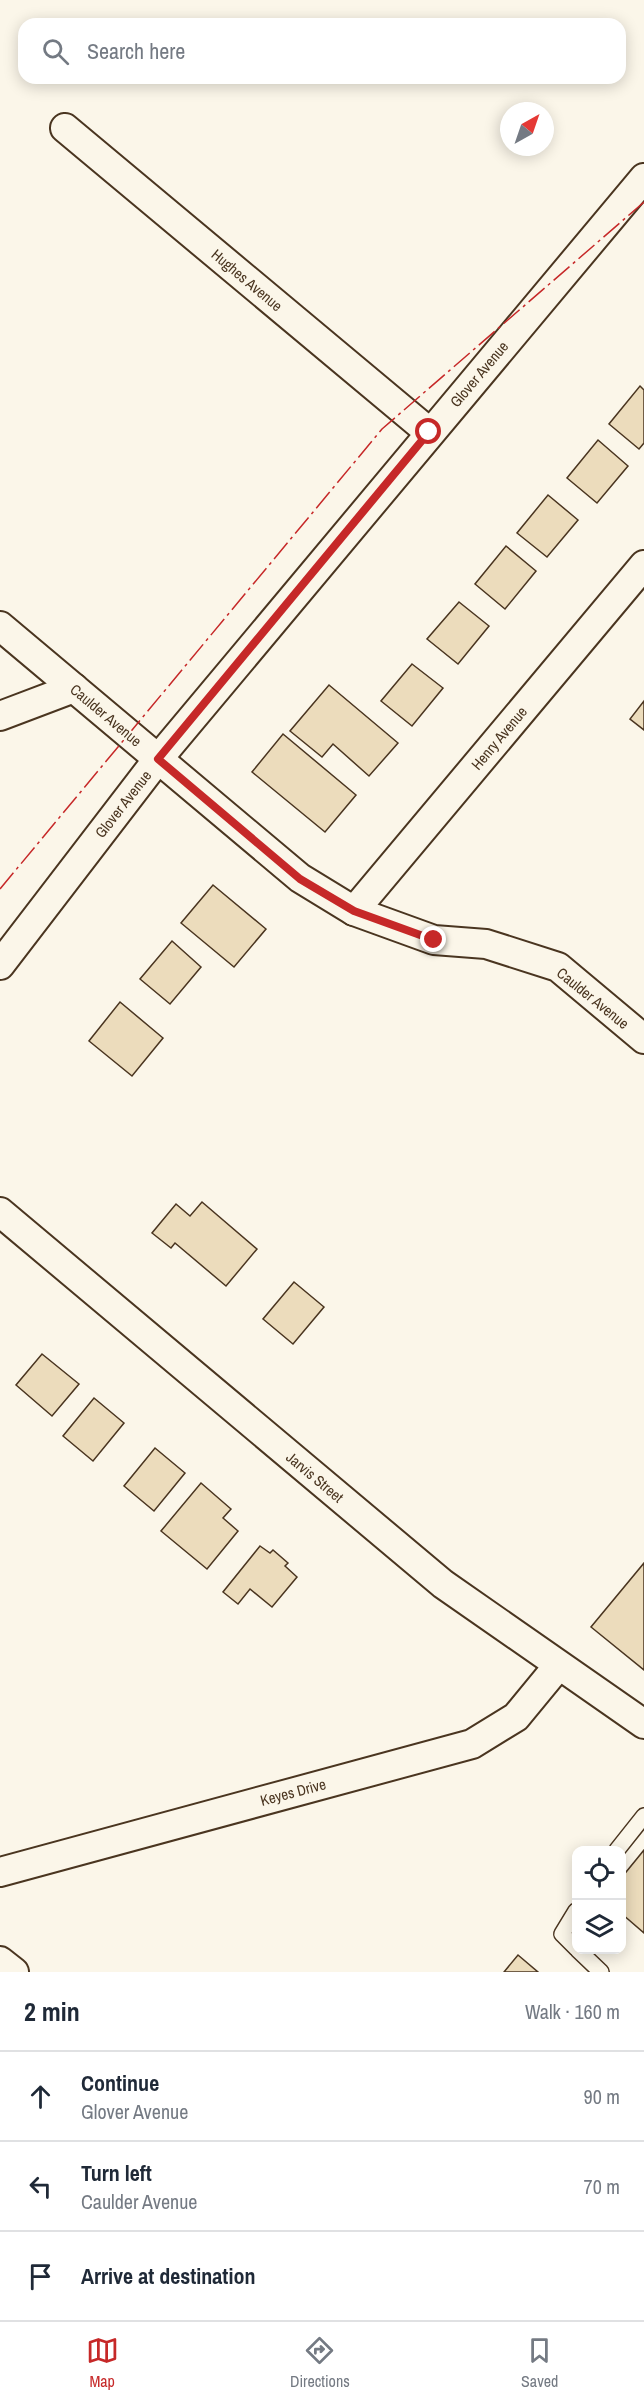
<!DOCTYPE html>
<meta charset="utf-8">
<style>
:root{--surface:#fff;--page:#f6f6f7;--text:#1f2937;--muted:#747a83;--line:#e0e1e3;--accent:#c62828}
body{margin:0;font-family:"Archivo Narrow",sans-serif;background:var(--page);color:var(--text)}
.controls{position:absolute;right:18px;bottom:18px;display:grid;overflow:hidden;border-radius:12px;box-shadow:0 3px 15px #0003}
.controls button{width:54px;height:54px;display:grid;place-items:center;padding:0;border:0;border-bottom:2px solid var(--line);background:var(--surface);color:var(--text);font:30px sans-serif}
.compass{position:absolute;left:500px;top:102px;width:54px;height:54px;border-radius:50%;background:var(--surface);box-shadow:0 3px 15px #0003;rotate:40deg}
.stop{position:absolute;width:18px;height:18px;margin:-14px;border:4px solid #c62828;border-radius:50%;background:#fff}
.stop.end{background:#c62828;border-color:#fff;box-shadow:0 2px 6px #0008}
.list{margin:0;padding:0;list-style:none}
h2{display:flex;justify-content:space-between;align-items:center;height:78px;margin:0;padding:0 24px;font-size:26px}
h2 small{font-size:20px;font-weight:400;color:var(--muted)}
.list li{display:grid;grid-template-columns:39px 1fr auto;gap:18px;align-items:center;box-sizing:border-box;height:90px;padding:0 24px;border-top:2px solid var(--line)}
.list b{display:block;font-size:22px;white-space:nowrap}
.list p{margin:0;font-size:20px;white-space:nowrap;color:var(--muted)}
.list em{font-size:20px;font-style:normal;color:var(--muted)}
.icon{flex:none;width:33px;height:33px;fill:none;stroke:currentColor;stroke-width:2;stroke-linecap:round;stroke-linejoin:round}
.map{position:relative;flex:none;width:644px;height:1972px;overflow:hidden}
.search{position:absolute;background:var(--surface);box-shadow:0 3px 15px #0003;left:18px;right:18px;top:18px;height:66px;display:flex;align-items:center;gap:15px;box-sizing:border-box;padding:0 21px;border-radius:18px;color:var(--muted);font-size:22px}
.sheet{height:348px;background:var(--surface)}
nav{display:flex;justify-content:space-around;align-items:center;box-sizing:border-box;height:84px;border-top:2px solid var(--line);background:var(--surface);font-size:16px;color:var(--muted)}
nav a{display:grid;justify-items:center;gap:3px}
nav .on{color:var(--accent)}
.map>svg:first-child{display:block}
</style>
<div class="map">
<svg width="644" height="1972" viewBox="0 0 644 1972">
<rect width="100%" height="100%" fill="#fbf6e9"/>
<g fill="#ecdcbc" stroke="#4a3520" stroke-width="1.5">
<polygon points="640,386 644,390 644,443 639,449 609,424"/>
<polygon points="598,440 628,466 597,503 567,478"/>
<polygon points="548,495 578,520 547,557 517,533"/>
<polygon points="506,546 536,571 505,609 475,584"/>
<polygon points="459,602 489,626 458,664 427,639"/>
<polygon points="412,664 443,688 412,726 381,701"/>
<polygon points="329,685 398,743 369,776 333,744 322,757 290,731"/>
<polygon points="644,701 644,730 630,719"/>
<polygon points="283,734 356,795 325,832 252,772"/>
<polygon points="213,885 266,929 234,967 181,923"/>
<polygon points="172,941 201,967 170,1004 140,979"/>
<polygon points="120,1002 163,1038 132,1076 89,1041"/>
<polygon points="202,1202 257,1249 226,1286 175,1243 171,1248 152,1233 176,1204 190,1216"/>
<polygon points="294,1282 324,1307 293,1344 263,1319"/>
<polygon points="42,1354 79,1384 52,1416 16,1385"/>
<polygon points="94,1398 124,1423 93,1461 63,1436"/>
<polygon points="155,1448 185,1473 154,1511 124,1486"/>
<polygon points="201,1483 231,1509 223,1518 238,1531 207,1569 161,1531"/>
<polygon points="260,1546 270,1553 273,1550 288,1563 285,1566 297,1577 272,1607 250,1589 238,1604 223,1592"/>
<polygon points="644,1563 644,1670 591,1627"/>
<polygon points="644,1850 644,1933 622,1914 623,1893 622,1877"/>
<polygon points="518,1955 538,1972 504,1972"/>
</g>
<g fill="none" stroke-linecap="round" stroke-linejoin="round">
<g stroke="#4a3520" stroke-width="18">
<g id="service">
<polyline points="617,1850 644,1816"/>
<polyline points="576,1911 562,1934 576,1948"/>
<polyline points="578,1950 601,1972"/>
</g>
</g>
<g stroke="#4a3520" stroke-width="32">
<g id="minor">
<polyline points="65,128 429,432"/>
<polyline points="0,626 300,878 354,911 434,940 486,944 558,967 644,1039"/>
<polyline points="0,716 74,688"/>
<polyline points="354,911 644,565"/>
<polyline points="0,965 158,759 644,178"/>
<polyline points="0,1212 443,1584 644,1724"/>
<polyline points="0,1872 472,1744 516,1717 558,1666"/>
<polyline points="0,1961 14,1972"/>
</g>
</g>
<use href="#service" stroke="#fbf6e9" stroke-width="15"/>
<use href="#minor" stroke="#fbf6e9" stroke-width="28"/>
<polyline stroke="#c62828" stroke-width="1.5" stroke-dasharray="21 4.5 3 4.5" stroke-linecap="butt" points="0,889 382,429 644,202"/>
</g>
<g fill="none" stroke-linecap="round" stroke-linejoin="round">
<polyline stroke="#c62828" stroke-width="8" points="429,432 158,759 300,879 354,911 434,940"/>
</g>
<g text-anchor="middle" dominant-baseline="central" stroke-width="4.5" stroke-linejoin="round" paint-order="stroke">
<g font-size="15" fill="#4a3520" stroke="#fbf6e9">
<text transform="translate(247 280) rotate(40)">Hughes Avenue</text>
<text transform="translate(479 374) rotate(-50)">Glover Avenue</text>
<text transform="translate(106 715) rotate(40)">Caulder Avenue</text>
<text transform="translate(499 738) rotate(-50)">Henry Avenue</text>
<text transform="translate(123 804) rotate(-52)">Glover Avenue</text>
<text transform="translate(593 998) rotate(39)">Caulder Avenue</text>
<text transform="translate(315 1477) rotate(40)">Jarvis Street</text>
<text transform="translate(293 1792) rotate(-15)">Keyes Drive</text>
</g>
</g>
</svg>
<div class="controls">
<button><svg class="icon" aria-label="locate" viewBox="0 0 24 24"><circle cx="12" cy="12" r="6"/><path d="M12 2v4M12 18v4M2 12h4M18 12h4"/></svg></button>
<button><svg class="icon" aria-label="layers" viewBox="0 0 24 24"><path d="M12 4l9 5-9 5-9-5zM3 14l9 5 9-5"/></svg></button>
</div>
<svg class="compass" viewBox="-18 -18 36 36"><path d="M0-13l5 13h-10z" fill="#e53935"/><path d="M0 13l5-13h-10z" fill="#747a83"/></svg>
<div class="stop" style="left:429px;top:432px"></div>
<div class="stop end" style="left:434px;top:940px"></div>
<div class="search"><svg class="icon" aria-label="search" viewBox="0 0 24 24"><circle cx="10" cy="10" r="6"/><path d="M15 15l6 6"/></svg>Search here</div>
</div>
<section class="sheet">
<h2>2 min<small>Walk · 160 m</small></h2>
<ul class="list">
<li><svg class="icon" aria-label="ahead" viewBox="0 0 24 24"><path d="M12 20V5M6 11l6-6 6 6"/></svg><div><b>Continue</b><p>Glover Avenue</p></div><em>90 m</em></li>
<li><svg class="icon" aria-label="left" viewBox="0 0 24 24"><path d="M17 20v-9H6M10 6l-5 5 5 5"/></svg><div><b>Turn left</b><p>Caulder Avenue</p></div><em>70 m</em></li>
<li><svg class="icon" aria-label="arrive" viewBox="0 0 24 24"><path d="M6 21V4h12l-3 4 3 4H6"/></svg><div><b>Arrive at destination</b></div></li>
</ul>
</section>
<nav>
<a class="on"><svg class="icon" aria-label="map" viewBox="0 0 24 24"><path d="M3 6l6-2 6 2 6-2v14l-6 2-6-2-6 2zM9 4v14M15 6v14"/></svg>Map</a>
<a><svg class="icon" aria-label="directions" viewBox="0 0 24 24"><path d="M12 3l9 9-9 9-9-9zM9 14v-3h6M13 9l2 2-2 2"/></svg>Directions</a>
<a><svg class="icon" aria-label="saved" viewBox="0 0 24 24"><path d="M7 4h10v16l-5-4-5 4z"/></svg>Saved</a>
</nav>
